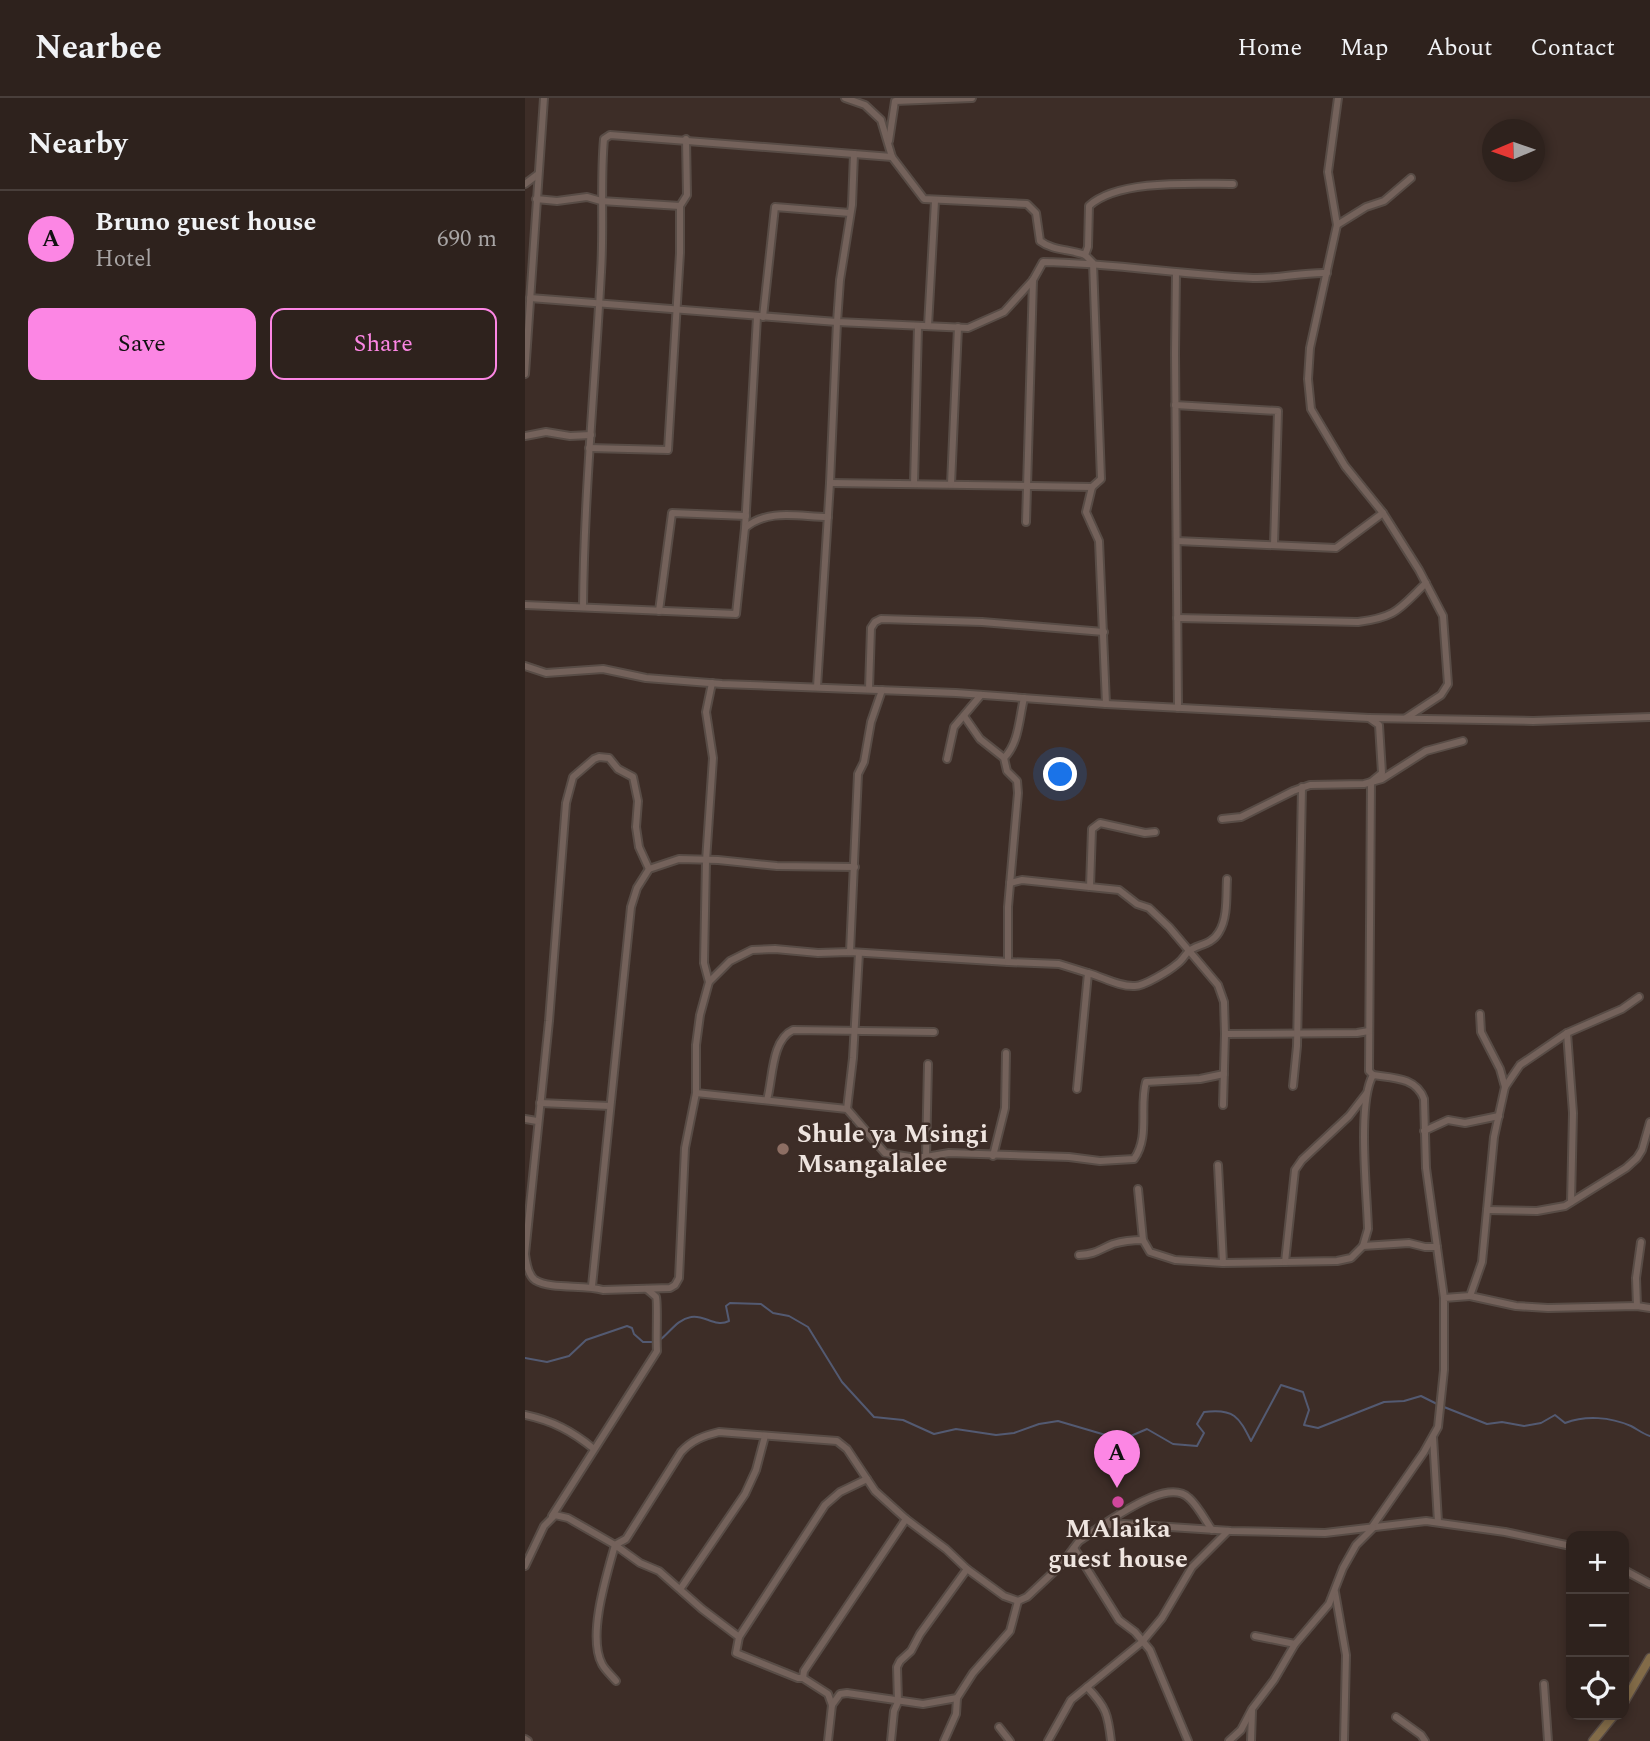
<!DOCTYPE html>
<meta charset="utf-8">
<style>
:root{--surface:#2e221d;--page:#362a26;--text:#f1f3f6;--muted:#a7a4a4;--line:#493f3b;--accent:#fc86e4}
body{margin:0;font-family:Spectral,serif;background:var(--page);color:var(--text)}
.controls{position:absolute;right:21px;bottom:21px;display:grid;overflow:hidden;border-radius:14px;box-shadow:0 4px 10px #0003}
.controls button{width:63px;height:63px;display:grid;place-items:center;padding:0;border:0;border-bottom:2px solid var(--line);background:var(--surface);color:var(--text);font:35px sans-serif}
.compass{position:absolute;left:957px;top:21px;width:63px;height:63px;border-radius:50%;background:var(--surface);box-shadow:0 4px 10px #0003;rotate:268deg}
.you{position:absolute;left:536px;top:677px;width:24px;height:24px;margin:-18px;border:5px solid #fff;border-radius:50%;background:#1a73e8;box-shadow:0 0 0 10px #1a73e833}
.badge{display:grid;place-items:center;width:46px;height:46px;border-radius:50%;background:var(--accent);color:#111;font-size:23px;font-weight:700}
.pin{position:absolute;translate:-50% -58px;filter:drop-shadow(0 2px 4px #0008)}
.pin::after{content:'';position:absolute;top:37px;width:24px;height:21px;background:inherit;clip-path:polygon(0 0,100% 0,50% 100%)}
.list{margin:0;padding:0;list-style:none}
h2{display:flex;justify-content:space-between;align-items:center;height:91px;margin:0;padding:0 28px;font-size:30px}
h2 small{font-size:23px;font-weight:400;color:var(--muted)}
.list li{display:grid;grid-template-columns:46px 1fr auto;gap:21px;align-items:center;box-sizing:border-box;height:98px;padding:0 28px;border-top:2px solid var(--line)}
.list b{display:block;font-size:26px;white-space:nowrap}
.list p{margin:0;font-size:23px;white-space:nowrap;color:var(--muted)}
.list em{font-size:23px;font-style:normal;color:var(--muted)}
.actions{display:flex;gap:14px;padding:21px 28px}
.actions a{flex:1;padding:16px 0;border:2px solid var(--accent);border-radius:14px;text-align:center;font-size:24px;color:var(--accent)}
.actions .main{background:var(--accent);color:#111}
.icon{flex:none;width:38px;height:38px;fill:none;stroke:currentColor;stroke-width:2;stroke-linecap:round;stroke-linejoin:round}
.map{position:relative;flex:none;width:1125px;height:1643px;overflow:hidden}
header{display:flex;align-items:center;gap:42px;box-sizing:border-box;height:98px;padding:0 35px;background:var(--surface);border-bottom:2px solid var(--line)}
header strong{font-size:33px}
nav{display:flex;gap:38px;margin-inline-start:auto;font-size:24px}
main{display:flex}
aside{flex:1;background:var(--surface)}
.map>svg:first-child{display:block}
</style>
<header>
<strong>Nearbee</strong>
<nav><a>Home</a><a>Map</a><a>About</a><a>Contact</a></nav>
</header>
<main>
<aside>
<h2>Nearby<small></small></h2>
<ul class="list">
<li><span class="badge">A</span><div><b>Bruno guest house</b><p>Hotel</p></div><em>690 m</em></li>
</ul>
<div class="actions"><a class="main">Save</a><a>Share</a></div>
</aside>
<div class="map">
<svg width="1125" height="1643" viewBox="0 0 1125 1643">
<rect width="100%" height="100%" fill="#3d2d27"/>
<g fill="none" stroke-linecap="round" stroke-linejoin="round">
<g stroke="#535a72" stroke-width="2">
<path d="M135 1242C145 1234 153 1221 166 1219 179 1216 190 1230 204 1223L201 1208 205 1205 236 1206 248 1215 264 1218 283 1229 317 1284 349 1319 378 1322 409 1336 431 1331 471 1337 489 1335 514 1326 533 1323 584 1338 601 1340 622 1331 648 1346 672 1348 679 1335 672 1326 679 1314C709 1310 714 1319 726 1343L756 1287 778 1294 784 1312 779 1327 793 1330 859 1304 879 1303 896 1298 914 1307"/>
<polyline points="0,1260 22,1264 44,1258 61,1242 102,1228 107,1230 109,1236 118,1244 130,1244"/>
<path d="M919 1309 962 1326 977 1324 999 1328 1016 1325 1030 1317 1040 1325C1061 1317 1085 1319 1106 1328 1112 1331 1118 1336 1125 1338"/>
</g>
<g stroke="#584c46" stroke-width="10">
<g id="street">
<path d="M320 0 340 7 356 22 367 59 399 101 502 106 511 115 515 143C528 153 545 151 560 157"/>
<polyline points="813,0 803,74 812,127 785,250 783,281 786,311 820,368 858,415 894,472 918,518 923,586 916,597 881,620"/>
<polyline points="364,43 370,3 447,0"/>
<polyline points="0,86 12,77"/>
<polyline points="11,101 32,103 62,99 76,103 155,108"/>
<polyline points="812,127 841,109 859,103 886,80"/>
<polyline points="651,175 650,255 653,610"/>
<path d="M5 200 312 224 443 230 479 214 508 182 518 164C589 165 657 177 728 180 753 181 777 174 802 175"/>
<polyline points="238,219 250,109 325,115"/>
<polyline points="403,228 410,103"/>
<polyline points="0,276 19,0"/>
<polyline points="650,307 753,313 749,447"/>
<polyline points="0,338 21,334 45,338 66,337"/>
<polyline points="64,350 143,352 155,155 155,108 162,97 161,41"/>
<polyline points="305,385 567,389"/>
<polyline points="389,386 393,228"/>
<polyline points="426,386 433,229"/>
<polyline points="501,424 508,182"/>
<polyline points="220,430 232,219"/>
<polyline points="652,443 811,450 858,415"/>
<path d="M0 507 211 516 220 430C243 410 275 419 303 419"/>
<path d="M58 509C59 397 70 286 76 174 79 129 75 85 79 41L85 37 367 59"/>
<polyline points="134,513 147,415 221,418"/>
<path d="M652 520 833 524C872 519 874 511 901 485"/>
<polyline points="0,568 21,575 78,571 121,580 197,586 431,595 581,606 844,620 854,627 857,675 846,684 844,973 848,977"/>
<polyline points="292,589 305,385 312,224 315,182 327,107 329,56"/>
<polyline points="344,591 346,530 350,524 356,521 457,524 579,534"/>
<path d="M581 606 574 443 561 414 567 389 576 381 568 165 560 157 563 149 564 108C593 81 669 86 708 86"/>
<polyline points="844,620 1008,623 1125,619"/>
<path d="M479 660C494 645 494 621 499 600"/>
<polyline points="422,661 429,629 456,597"/>
<polyline points="697,721 716,719 768,693 785,687 839,686 857,681 901,653 938,643"/>
<path d="M124 771 114 749 111 729 113 703 108 679 93 671 84 660 74 659 69 661 48 679 41 705 24 923 0 1156C1 1164 3 1177 10 1182 26 1192 59 1186 78 1192L145 1190 150 1187 154 1180 160 1050 171 995V947L175 917 184 884 205 863 227 852 250 851 293 855 325 854 483 864V809L493 695 492 683 482 673 479 660 455 641 439 618"/>
<polyline points="485,785 497,782 594,792 612,806 624,810 644,829 693,887 699,904 700,936 832,935 844,933"/>
<polyline points="565,789 567,731 575,725 620,735 630,734"/>
<polyline points="325,854 333,676 339,664 346,624 357,592"/>
<polyline points="483,864 534,866 563,875"/>
<polyline points="184,884 179,865 181,763 188,660 181,614 187,585"/>
<polyline points="1042,935 1048,1015 1046,1104"/>
<path d="M848 977C868 980 891 979 899 1001L901 1070 919 1200"/>
<polyline points="768,988 772,948 777,689"/>
<polyline points="980,989 995,967 1042,935 1097,911 1114,899"/>
<path d="M552 991 563 875C578 879 594 889 610 888 619 888 644 873 652 866 657 863 659 858 663 854 671 846 686 848 694 834 703 820 701 797 702 781"/>
<polyline points="171,995 322,1011 360,1055 385,1059 401,1059 403,966"/>
<path d="M242 1002C248 981 246 942 268 932L409 934"/>
<polyline points="15,1005 85,1008"/>
<polyline points="698,1007 700,936"/>
<polyline points="322,1011 328,960 334,855"/>
<polyline points="0,1021 12,1023"/>
<polyline points="899,1033 923,1022 940,1025 974,1018"/>
<polyline points="468,1058 480,1010 481,955"/>
<path d="M401 1059 424 1055 544 1059 575 1063 609 1061C625 1039 614 1009 621 984L675 981 699 976"/>
<polyline points="693,1067 698,1165"/>
<polyline points="613,1091 618,1142"/>
<polyline points="962,1112 1012,1113 1040,1108 1101,1070 1112,1060 1117,1052 1125,1024"/>
<path d="M838 1148 843 1131C842 1095 832 1005 848 977"/>
<path d="M554 1157C572 1156 573 1152 588 1146 598 1143 608 1142 618 1142L625 1154 650 1162 698 1165 812 1163 826 1160 838 1148 884 1145 900 1149H912"/>
<polyline points="760,1164 770,1072 777,1062 824,1018 841,996"/>
<polyline points="67,1188 106,809 112,790 124,771 154,761 193,762 252,768 330,769"/>
<polyline points="945,1198 991,1208 1023,1210 1112,1208 1125,1210"/>
<polyline points="1112,1208 1111,1180 1116,1144"/>
<path d="M0 1317C28 1323 47 1333 69 1351"/>
<polyline points="908,1339 913,1424"/>
<path d="M27 1418 132 1253C131 1242 133 1203 131 1199 128 1196 125 1194 122 1191"/>
<path d="M579 1426C597 1415 644 1381 664 1400 673 1408 680 1422 687 1432"/>
<polyline points="847,1429 899,1354 913,1329 919,1272 919,1200 945,1198 957,1164 969,1039 980,989 975,971 956,934 955,916"/>
<polyline points="549,1450 594,1522 610,1534 625,1552 663,1643"/>
<path d="M0 1468 19 1428 30 1417 43 1420 90 1447 101 1441 156 1354C167 1342 178 1338 194 1334L312 1343 322 1351 350 1393 381 1421 421 1451 442 1471 479 1498 493 1503 502 1499 535 1468 554 1443 576 1428 599 1426 706 1433 800 1435 901 1423 980 1434 1046 1448"/>
<polyline points="1099,1472 1125,1486"/>
<polyline points="156,1490 220,1396 231,1372 240,1338"/>
<polyline points="810,1494 821,1557 819,1643"/>
<polyline points="730,1538 770,1546"/>
<polyline points="214,1539 300,1407 315,1394 342,1381"/>
<polyline points="278,1580 279,1573 381,1421"/>
<path d="M91 1583C87 1578 80 1572 77 1566 62 1538 82 1476 90 1447L115 1465 134 1473 177 1511 214 1539 211 1555 273 1580H278L303 1596 307 1607 303 1643"/>
<polyline points="1019,1586 1023,1643"/>
<path d="M562 1589C581 1609 583 1616 586 1643"/>
<polyline points="307,1607 315,1596 322,1595 398,1606 432,1600 448,1575 485,1533 493,1503"/>
<polyline points="871,1619 896,1637 900,1643"/>
<polyline points="474,1629 485,1643"/>
<polyline points="0,1641 3,1643"/>
<polyline points="366,1643 369,1613 373,1604 372,1569 375,1563 386,1553 395,1536 442,1471"/>
<polyline points="419,1643 431,1616 432,1600"/>
<polyline points="523,1643 546,1602 617,1544 637,1520 667,1469 703,1433"/>
<polyline points="704,1643 716,1632 727,1611 749,1582 770,1546 804,1506 818,1470 831,1447 848,1430"/>
<polyline points="726,1643 727,1613"/>
</g>
</g>
<g stroke="#584c46" stroke-width="11">
<g id="secondary">
<polyline points="1099,1604 1125,1560"/>
<polyline points="1068,1643 1089,1617"/>
</g>
</g>
<use href="#street" stroke="#74625b" stroke-width="6"/>
<use href="#secondary" stroke="#826b48" stroke-width="8"/>
</g>
<circle fill="#8d6e63" stroke="#3d2d27" stroke-width="2.5" cx="258" cy="1051" r="7"/>
<circle fill="#d1479c" stroke="#3d2d27" stroke-width="2.5" cx="593" cy="1404" r="7"/>
<g text-anchor="middle" dominant-baseline="central" stroke-width="5" stroke-linejoin="round" paint-order="stroke">
<g font-size="26" font-weight="bold" fill="#eee4df" stroke="#3d2d27" text-anchor="start">
<text x="272" y="1036">Shule ya Msingi<tspan x="272" dy="30">Msangalalee</tspan></text>
<text x="593" y="1431" text-anchor="middle">MAlaika<tspan x="593" dy="30">guest house</tspan></text>
</g>
</g>
</svg>
<div class="controls">
<button>+</button>
<button>−</button>
<button><svg class="icon" aria-label="locate" viewBox="0 0 24 24"><circle cx="12" cy="12" r="6"/><path d="M12 2v4M12 18v4M2 12h4M18 12h4"/></svg></button>
</div>
<svg class="compass" viewBox="-18 -18 36 36"><path d="M0-13l5 13h-10z" fill="#e53935"/><path d="M0 13l5-13h-10z" fill="#a7a4a4"/></svg>
<div class="you"></div>
<div class="pin badge" style="left:592px;top:1390px">A</div>
</div>
</main>
